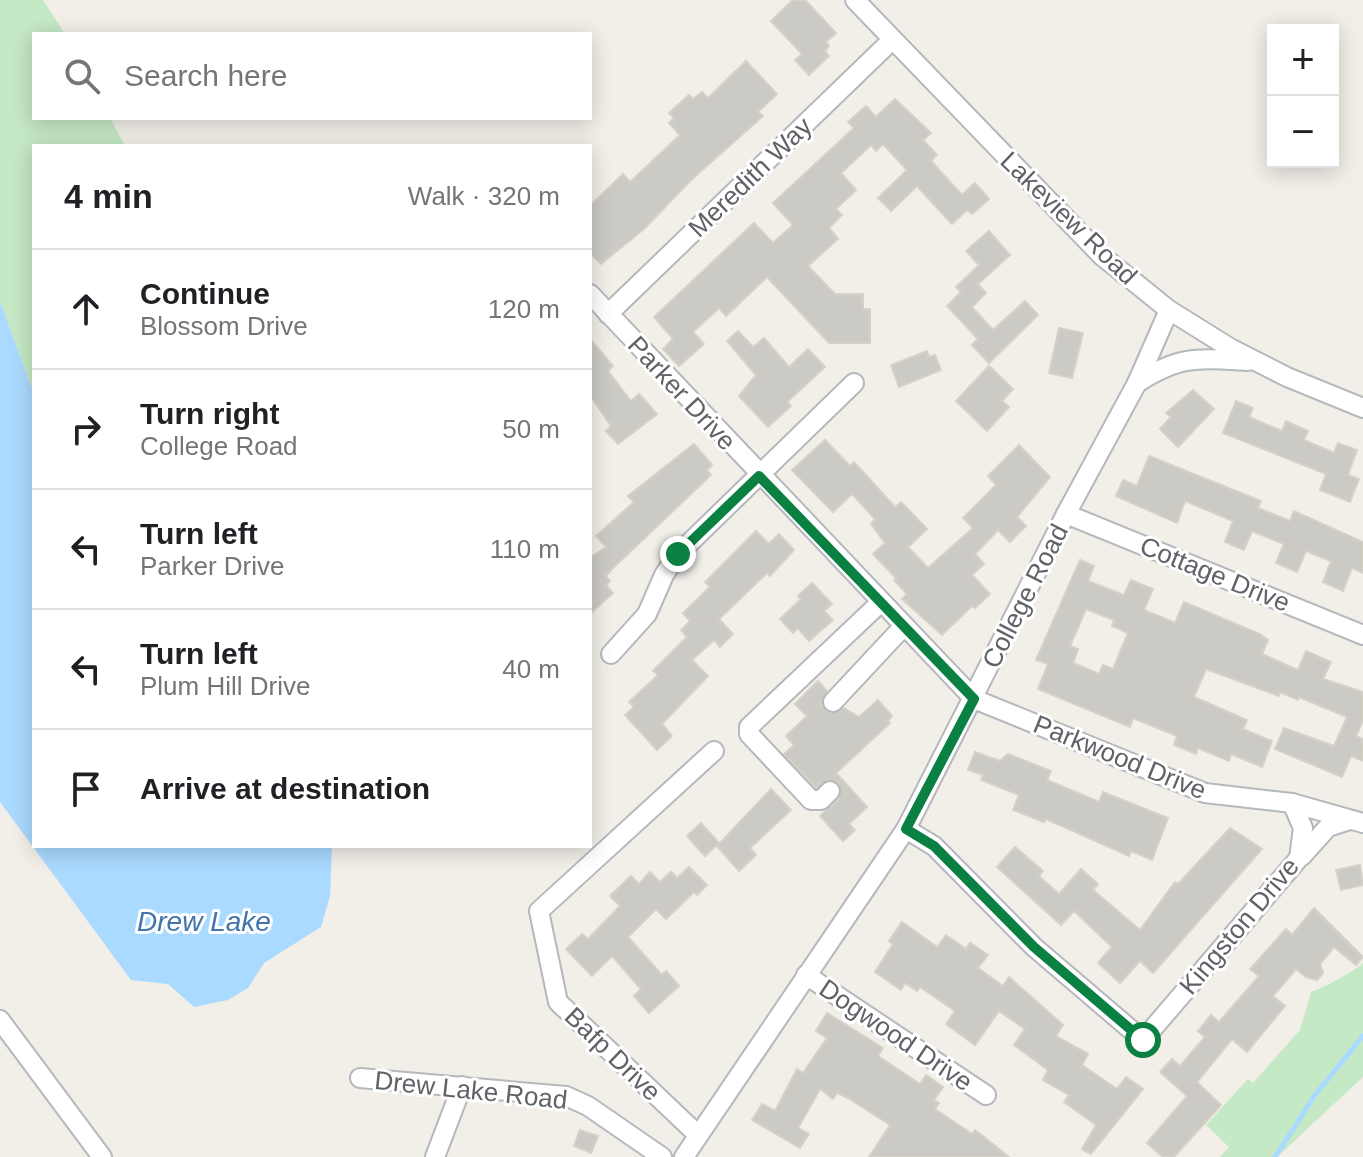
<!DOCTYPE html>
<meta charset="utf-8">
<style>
:root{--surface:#fff;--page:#f2f2f2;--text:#202124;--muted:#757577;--line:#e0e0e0}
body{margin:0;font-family:Arial,sans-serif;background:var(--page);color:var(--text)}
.controls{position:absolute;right:24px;top:24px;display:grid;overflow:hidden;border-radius:0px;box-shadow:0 4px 20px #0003}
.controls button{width:72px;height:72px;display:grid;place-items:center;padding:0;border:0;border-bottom:2px solid var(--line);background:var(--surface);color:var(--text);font:40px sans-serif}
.stop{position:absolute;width:24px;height:24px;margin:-18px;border:6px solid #0b8043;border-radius:50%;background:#fff}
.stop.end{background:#0b8043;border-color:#fff;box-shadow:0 2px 8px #0008}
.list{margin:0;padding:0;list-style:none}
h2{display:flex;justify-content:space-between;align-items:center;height:104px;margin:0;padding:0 32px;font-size:34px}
h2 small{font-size:26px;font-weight:400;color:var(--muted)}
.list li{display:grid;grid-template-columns:52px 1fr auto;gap:24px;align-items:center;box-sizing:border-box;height:120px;padding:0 32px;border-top:2px solid var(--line)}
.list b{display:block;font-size:30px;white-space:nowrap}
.list p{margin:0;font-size:26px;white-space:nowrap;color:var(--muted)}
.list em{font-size:26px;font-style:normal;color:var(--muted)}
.icon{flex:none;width:44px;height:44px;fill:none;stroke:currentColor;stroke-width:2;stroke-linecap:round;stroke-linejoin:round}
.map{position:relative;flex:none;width:1363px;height:1157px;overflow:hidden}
.search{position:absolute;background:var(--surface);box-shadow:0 4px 20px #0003;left:32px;top:32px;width:560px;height:88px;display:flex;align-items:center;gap:20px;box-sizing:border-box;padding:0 28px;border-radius:0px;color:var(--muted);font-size:30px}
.panel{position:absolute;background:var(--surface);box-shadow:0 4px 20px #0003;left:32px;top:144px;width:560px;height:704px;border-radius:0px}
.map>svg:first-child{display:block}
</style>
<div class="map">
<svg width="1363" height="1157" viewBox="0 0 1363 1157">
<rect width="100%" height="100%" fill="#f1efe8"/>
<g fill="#c5e8c5">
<polygon points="0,0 43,0 65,34 34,34 34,118 110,118 125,146 34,146 34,394 0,301"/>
<path d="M1363 963V1077L1277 1157H1220L1229 1147 1206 1125 1248 1079 1253 1083 1300 1030 1311 992C1326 987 1351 973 1363 963Z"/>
</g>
<polygon fill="#aadaff" points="0,301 34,394 34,846 332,846 330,896 321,927 264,963 248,988 228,1000 194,1007 168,984 131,980 0,802"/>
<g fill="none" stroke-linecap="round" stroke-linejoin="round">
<polyline stroke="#aadaff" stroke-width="5" points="1275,1157 1315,1095 1363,1036"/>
</g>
<g fill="#cccac5" stroke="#d6d1c6" stroke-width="2" fill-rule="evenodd">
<polygon points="793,0 805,0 836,33 826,42 829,46 825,51 829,56 809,75 795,60 802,54 771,21"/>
<polygon points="746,61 777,94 758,112 763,116 691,180 645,228 601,264 590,253 590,206 623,174 630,182 680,135 669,123 674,118 669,113 689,95 693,99 702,92 708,98"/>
<polygon points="895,99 931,133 923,140 937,155 931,161 962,195 975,183 989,199 972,214 967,210 952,224 917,186 891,211 878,198 907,170 883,144 876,151 871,145 841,173 856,190 836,209 842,215 829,228 838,239 808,266 835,294 863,294 863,309 870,309 870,343 829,343 767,277 726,316 719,308 693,332 704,344 679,366 663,349 673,339 654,317 754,223 773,243 793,225 773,203 854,128 848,122 866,106 876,117"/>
<polygon points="989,231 1010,255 978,284 986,293 972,307 993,330 1025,301 1038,315 989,363 972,345 978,339 947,306 961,292 956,287 979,265 966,251"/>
<polygon points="1059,328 1083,333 1072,378 1049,373"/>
<polygon points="738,331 753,347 764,338 789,367 808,349 825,367 787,402 791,406 768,427 739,396 756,375 727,341"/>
<polygon points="590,339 613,366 608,371 631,401 639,394 657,414 618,444 606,431 611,426 590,395"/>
<polygon points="927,351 929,357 935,355 941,370 899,387 891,365"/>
<polygon points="989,366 1013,389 1002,401 1009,407 987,431 956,401"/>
<polygon points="1193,390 1214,409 1178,447 1160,429 1171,417 1166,413"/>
<polygon points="1236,401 1253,408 1249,417 1282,431 1286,421 1308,431 1304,440 1334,453 1338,443 1357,450 1348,475 1359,479 1350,502 1320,490 1326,474 1223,433"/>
<polygon points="825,440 850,466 854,462 895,507 901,502 927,529 908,547 928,568 973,528 963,518 996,485 988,476 1019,445 1050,477 1017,517 1026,526 1010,542 998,530 975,554 984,564 972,575 990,594 975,608 972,606 942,635 902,599 907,594 894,580 896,578 873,554 885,543 871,524 875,519 852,494 833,512 792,470"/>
<polygon points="694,444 712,465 707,470 711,475 611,570 606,576 610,581 606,585 613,593 590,614 590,558 606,547 596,536 634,502 628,496"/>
<polygon points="1149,456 1261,501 1258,508 1290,521 1294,511 1363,542 1363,573 1352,568 1343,591 1323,582 1331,561 1306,551 1297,572 1276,563 1284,544 1252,531 1244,550 1225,542 1233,521 1185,501 1177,523 1116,496 1123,480 1137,486"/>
<polygon points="756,531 769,544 779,534 794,550 770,576 767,573 719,619 733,634 720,647 714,640 692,660 708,676 662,724 672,736 657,750 625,715 634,707 629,702 658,675 653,671 687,637 681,630 690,621 683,613 710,587 705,582"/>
<path d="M1080 560 1094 566 1088 581 1124 595 1131 580 1153 589 1144 610 1175 623 1184 602 1260 634 1268 640 1262 654 1298 670 1306 651 1331 662 1323 679 1363 692V720L1356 736 1363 739V761L1351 756 1342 777 1275 749 1284 728 1334 746 1347 717 1299 697 1298 700 1280 692 1279 696 1206 669 1194 697 1247 720 1243 729 1272 741 1262 767 1231 754 1229 761 1198 748 1196 754 1174 745 1177 736 1133 718 1130 727 1038 689 1048 664 1036 660ZM1086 609 1114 620 1112 626 1128 633 1113 669 1103 665 1099 674 1073 663 1078 649 1070 646Z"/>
<polygon points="812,583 832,604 824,611 833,620 809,641 798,628 793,633 780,619 801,599 798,596"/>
<polygon points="818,681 827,691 821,705 830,713 844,708 859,717 878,700 892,716 888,721 890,723 836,773 867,807 849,824 855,830 843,841 820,816 839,799 839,783 828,779 816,788 784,754 794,745 786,736 807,716 795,704"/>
<polygon points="975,752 1000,761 1008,754 1051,771 1047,780 1099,802 1103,792 1168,818 1152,860 1131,851 1129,856 1046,819 1044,822 1013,810 1019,795 981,780 983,775 968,770"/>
<polygon points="771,789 791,810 750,848 756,855 739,871 717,846"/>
<polygon points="701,823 719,843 705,856 687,836"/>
<polygon points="1230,828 1262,849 1153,973 1140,961 1120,983 1098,963 1112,947 1074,911 1061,925 997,867 1015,847 1043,871 1039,876 1059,894 1081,869 1098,884 1093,890 1140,930 1175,882 1178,884"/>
<polygon points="1360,865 1363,885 1341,890 1336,870"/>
<polygon points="689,867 707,885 697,895 694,892 666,919 656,909 628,937 662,975 666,971 679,986 649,1013 634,996 641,989 612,956 592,976 566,949 582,934 588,939 620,906 610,896 631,876 639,884 650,872 660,882 671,872 677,878"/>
<polygon points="1314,908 1363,957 1356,965 1334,947 1320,964 1323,973 1317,980 1306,977 1296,969 1273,996 1285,1006 1247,1052 1232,1039 1197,1082 1221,1105 1174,1157 1163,1157 1147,1143 1187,1096 1160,1072 1172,1059 1180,1066 1205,1037 1198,1031 1211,1015 1219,1022 1259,976 1250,969 1286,929 1292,935"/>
<polygon points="902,922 937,947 946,935 966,949 970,943 988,955 978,968 1003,986 1009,977 1063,1025 1056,1036 1088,1054 1082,1065 1117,1089 1126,1077 1143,1089 1091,1154 1082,1149 1096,1125 1064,1102 1069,1095 1043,1080 1048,1070 1014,1045 1025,1029 999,1011 975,1045 946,1024 955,1011 920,987 917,991 905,983 901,990 875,972 893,944 889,941"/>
<polygon points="827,1013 883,1048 878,1056 920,1084 926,1075 943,1087 934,1100 939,1103 935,1109 972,1134 975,1130 1009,1157 869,1157 890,1125 848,1098 837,1093 833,1099 820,1089 798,1128 809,1134 800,1148 752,1120 762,1104 775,1111 797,1069 803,1073 827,1038 816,1031"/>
<polygon points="580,1130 598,1136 591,1153 574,1146"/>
</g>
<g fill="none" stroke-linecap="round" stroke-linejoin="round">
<g stroke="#b5b8bc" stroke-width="22">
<g id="minor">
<polyline points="855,0 1102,256 1169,310 1230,348 1287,377 1363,408"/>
<polyline points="590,294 974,699 1205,793 1292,803 1363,823"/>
<polyline points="608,314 891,41"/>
<path d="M1137 383C1180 355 1198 358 1248 361"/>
<polyline points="1066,514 1363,635"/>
<polyline points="611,654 647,614 664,575 678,554 854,383"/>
<polyline points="833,702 903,627"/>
<polyline points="830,791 821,800 811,800 749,734 749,727 880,603"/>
<polyline points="906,829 934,846 1034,947 1143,1040 1299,858 1303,828 1292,803"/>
<polyline points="1302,856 1328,827 1350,820"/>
<polyline points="806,975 986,1095"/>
<polyline points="0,1020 102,1157"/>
<polyline points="360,1078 566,1096 588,1106 662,1157"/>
<polyline points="698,1135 558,1002 539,911 714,751"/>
<polyline points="435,1157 462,1086"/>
<polyline points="684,1157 906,829 1066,514 1137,383 1169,310"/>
</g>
</g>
<use href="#minor" stroke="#fff" stroke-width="18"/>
</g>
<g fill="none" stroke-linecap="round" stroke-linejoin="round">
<polyline stroke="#0b8043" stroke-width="10" points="678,554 759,476 974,699 906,829 934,846 1034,947 1143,1040"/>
</g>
<g text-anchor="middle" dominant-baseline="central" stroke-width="6" stroke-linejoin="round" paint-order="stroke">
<g font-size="26" fill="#5f6368" stroke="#fff">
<text transform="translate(750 177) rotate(-44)">Meredith Way</text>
<text transform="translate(1069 218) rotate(44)">Lakeview Road</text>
<text transform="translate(682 393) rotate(47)">Parker Drive</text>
<text transform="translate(1215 574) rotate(22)">Cottage Drive</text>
<text transform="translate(1025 596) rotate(-63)">College Road</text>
<text transform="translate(1120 757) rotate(22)">Parkwood Drive</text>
<text transform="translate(1239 926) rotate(-50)">Kingston Drive</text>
<text transform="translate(896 1035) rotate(34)">Dogwood Drive</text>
<text transform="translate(613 1054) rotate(44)">Bafp Drive</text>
<text transform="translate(471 1090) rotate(6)">Drew Lake Road</text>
</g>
<g font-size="28" font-style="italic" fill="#4174aa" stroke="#fff">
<text x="204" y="921">Drew Lake</text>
</g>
</g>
</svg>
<div class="controls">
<button>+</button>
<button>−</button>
</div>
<div class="stop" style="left:1143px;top:1040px"></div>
<div class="stop end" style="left:678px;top:554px"></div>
<div class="search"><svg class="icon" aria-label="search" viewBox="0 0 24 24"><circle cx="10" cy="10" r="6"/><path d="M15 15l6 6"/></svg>Search here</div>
<section class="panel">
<h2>4 min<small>Walk · 320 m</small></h2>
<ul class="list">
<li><svg class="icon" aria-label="ahead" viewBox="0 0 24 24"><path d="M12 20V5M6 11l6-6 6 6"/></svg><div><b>Continue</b><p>Blossom Drive</p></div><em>120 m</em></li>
<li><svg class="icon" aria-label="right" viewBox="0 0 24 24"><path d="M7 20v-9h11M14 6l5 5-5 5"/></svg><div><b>Turn right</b><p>College Road</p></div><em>50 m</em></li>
<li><svg class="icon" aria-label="left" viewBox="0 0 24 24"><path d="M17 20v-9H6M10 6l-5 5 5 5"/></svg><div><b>Turn left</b><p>Parker Drive</p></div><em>110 m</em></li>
<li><svg class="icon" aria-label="left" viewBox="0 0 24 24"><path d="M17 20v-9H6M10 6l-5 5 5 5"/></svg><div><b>Turn left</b><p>Plum Hill Drive</p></div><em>40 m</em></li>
<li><svg class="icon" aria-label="arrive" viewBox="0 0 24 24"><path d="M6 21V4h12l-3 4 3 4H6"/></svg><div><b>Arrive at destination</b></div></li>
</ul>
</section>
</div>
